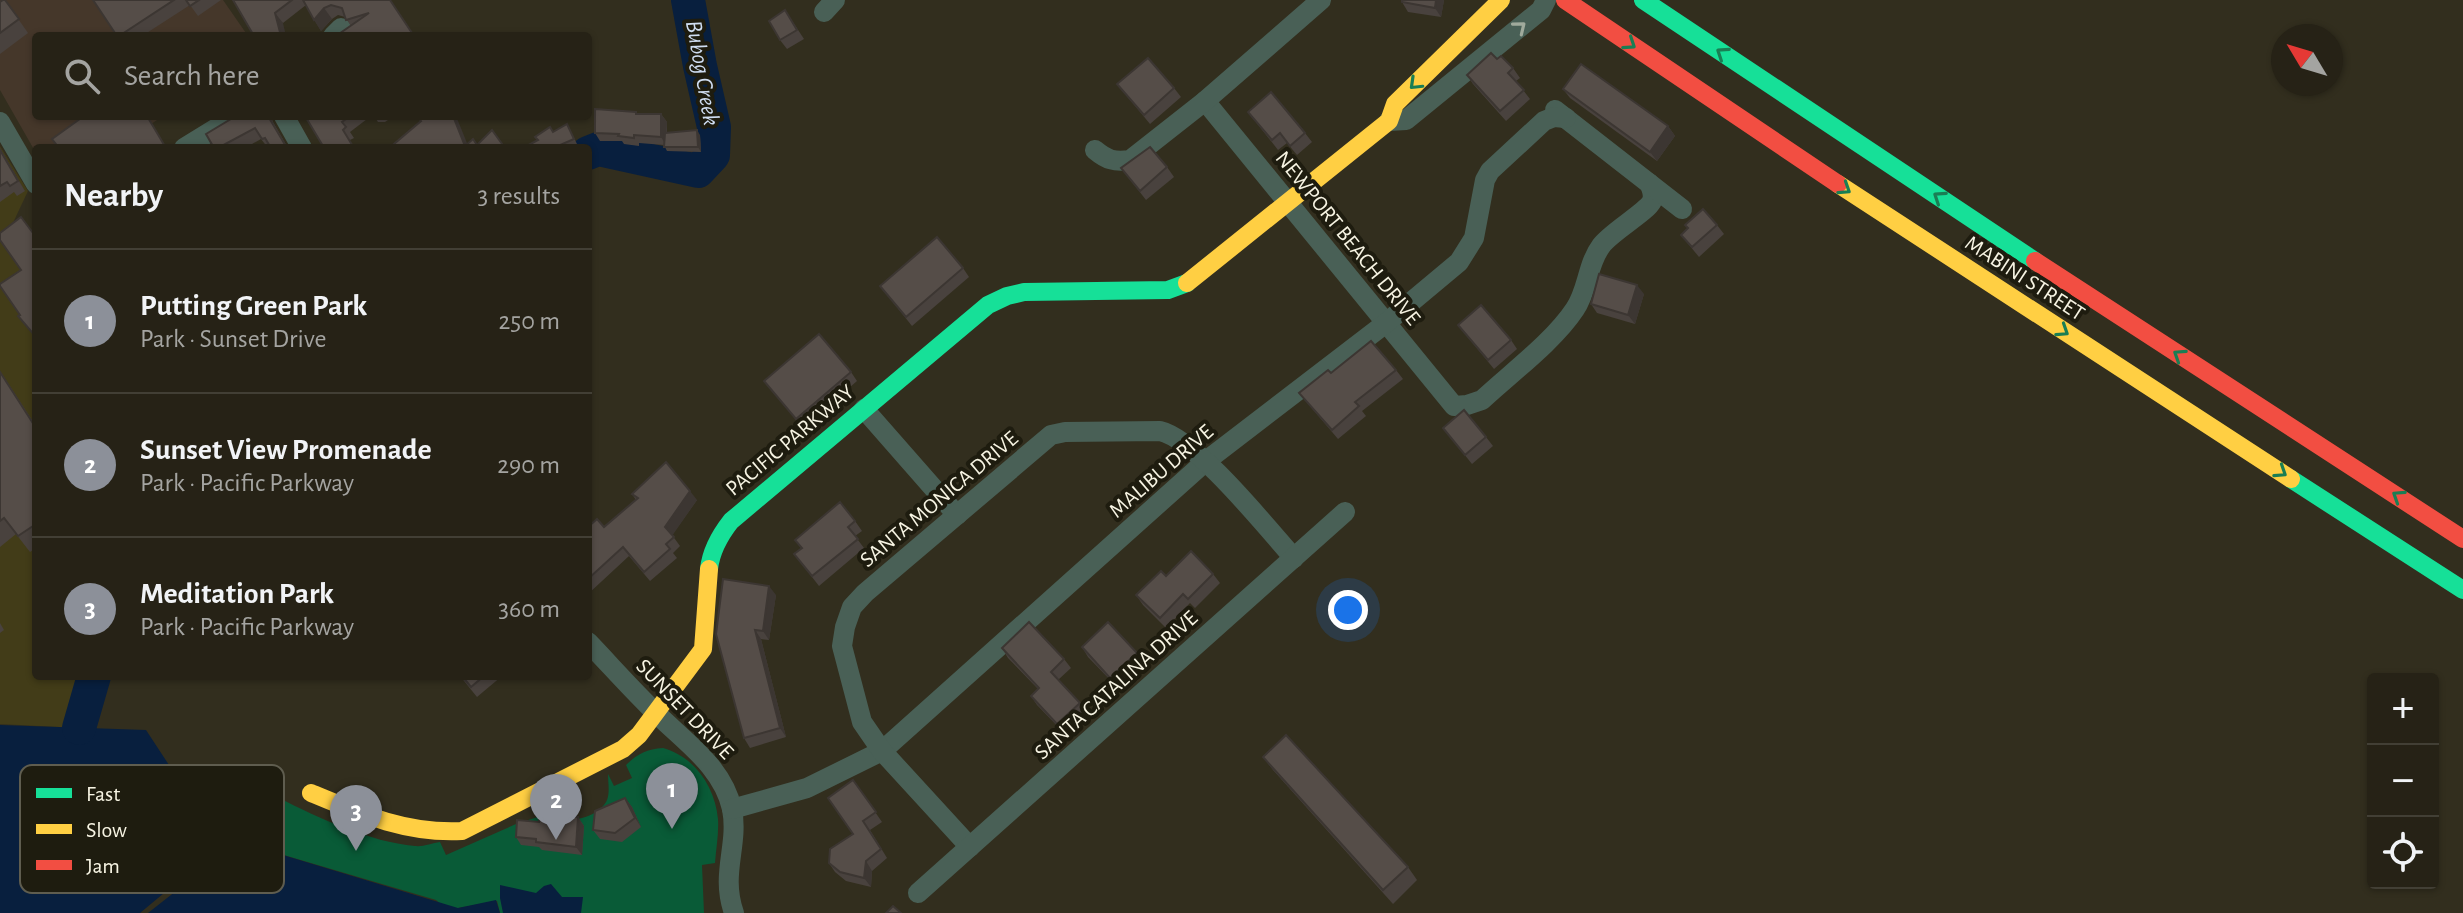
<!DOCTYPE html>
<meta charset="utf-8">
<style>
:root{--surface:#262216;--page:#322f23;--text:#f1f3f6;--muted:#a4a4a1;--line:#423f35;--accent:#8c9099}
body{margin:0;font-family:"Alegreya Sans",sans-serif;background:var(--page);color:var(--text)}
.controls{position:absolute;right:24px;bottom:24px;display:grid;overflow:hidden;border-radius:8px;box-shadow:0 2px 6px #0004}
.controls button{width:72px;height:72px;display:grid;place-items:center;padding:0;border:0;border-bottom:2px solid var(--line);background:var(--surface);color:var(--text);font:40px sans-serif}
.compass{position:absolute;left:2271px;top:24px;width:72px;height:72px;border-radius:50%;background:var(--surface);box-shadow:0 2px 6px #0004;rotate:308deg}
.you{position:absolute;left:1348px;top:610px;width:28px;height:28px;margin:-20px;border:6px solid #fff;border-radius:50%;background:#1a73e8;box-shadow:0 0 0 12px #1a73e833}
.badge{display:grid;place-items:center;width:52px;height:52px;border-radius:50%;background:var(--accent);color:#fff;font-size:26px;font-weight:700}
.pin{position:absolute;translate:-50% -66px;filter:drop-shadow(0 2px 4px #0008)}
.pin::after{content:'';position:absolute;top:42px;width:28px;height:24px;background:inherit;clip-path:polygon(0 0,100% 0,50% 100%)}
.list{margin:0;padding:0;list-style:none}
h2{display:flex;justify-content:space-between;align-items:center;height:104px;margin:0;padding:0 32px;font-size:34px}
h2 small{font-size:26px;font-weight:400;color:var(--muted)}
.list li{display:grid;grid-template-columns:52px 1fr auto;gap:24px;align-items:center;box-sizing:border-box;height:144px;padding:0 32px;border-top:2px solid var(--line)}
.list b{display:block;font-size:30px;white-space:nowrap}
.list p{margin:0;font-size:26px;white-space:nowrap;color:var(--muted)}
.list em{font-size:26px;font-style:normal;color:var(--muted)}
.icon{flex:none;width:44px;height:44px;fill:none;stroke:currentColor;stroke-width:2;stroke-linecap:round;stroke-linejoin:round}
.map{position:relative;flex:none;width:2463px;height:913px;overflow:hidden}
.search{position:absolute;background:var(--surface);box-shadow:0 2px 6px #0004;left:32px;top:32px;width:560px;height:88px;display:flex;align-items:center;gap:20px;box-sizing:border-box;padding:0 28px;border-radius:8px;color:var(--muted);font-size:30px}
.panel{position:absolute;background:var(--surface);box-shadow:0 2px 6px #0004;left:32px;top:144px;width:560px;height:536px;border-radius:8px}
.map>svg:first-child{display:block}
</style>
<div class="map">
<svg width="2463" height="913" viewBox="0 0 2463 913">
<rect width="100%" height="100%" fill="#322e1e"/>
<polygon fill="#423c18" points="0,146 28,191 3,244 36,292 36,676 94,676 79,728 0,724"/>
<polygon fill="#45372a" points="0,0 223,0 248,36 36,36 36,116 163,116 115,148 36,148 36,153 0,90"/>
<path fill="#095b37" d="M663 748C695 757 715 787 718 819 719 833 716 849 715 863L702 865 704 913H500L497 901 447 910 436 900 229 839 279 798C319 818 370 842 415 846 423 847 432 843 440 842L446 855 516 824 553 812 550 800C554 807 561 815 569 818 581 822 602 812 607 800 610 792 608 783 608 774L614 786 632 778 626 765C637 754 647 749 663 748Z"/>
<g fill="#081f3e">
<polygon points="0,725 146,730 188,794 230,839 458,908 496,900 500,913 0,913"/>
<polygon points="551,884 562,897 583,897 581,913 503,913 500,898 500,885 536,893 544,886"/>
</g>
<polygon fill="#322e1e" points="229,839 276,853 254,871 230,878 213,862 148,913 140,913"/>
<g fill="none" stroke-linecap="round" stroke-linejoin="round">
<g stroke="#081f3e" stroke-width="34">
<polyline points="588,153 598,149 698,171 713,155 714,127 700,66 688,0"/>
<polyline points="79,728 94,676"/>
</g>
<g stroke="#496056" stroke-width="20">
<polyline points="824,12 835,0"/>
<polyline points="333,36 341,28"/>
<path d="M1205 101 1454 406 1467 405 1482 400C1511 373 1554 341 1575 309 1588 290 1587 265 1601 246 1611 232 1647 212 1652 201 1654 195 1652 189 1649 183"/>
<polyline points="1555,110 1682,209"/>
<polyline points="284,116 302,148"/>
<polyline points="1389,121 1406,120 1541,10 1546,0"/>
<polyline points="0,122 36,184"/>
<polyline points="184,148 236,116"/>
<path d="M1095 150C1107 160 1114 162 1130 160L1205 101 1321 0"/>
<polyline points="864,409 957,515"/>
<path d="M588 642C611 666 633 691 657 714 685 742 723 767 732 809 739 846 720 873 734 913"/>
<polyline points="732,809 807,788 882,751 1206,461 1386,323 1459,262 1474,238 1485,180 1490,171 1544,121 1554,117 1566,118"/>
<path d="M970 847 882 751 862 722 842 646 845 627 852 607 865 593 1051 435 1065 432 1160 431C1196 439 1267 528 1294 558"/>
<polyline points="918,893 1345,512"/>
</g>
<g stroke="#16e098" stroke-width="18">
<polyline points="1643,0 2035,261"/>
<polyline points="2291,479 2463,590"/>
<path d="M709 569C711 551 720 535 731 521L988 305 1007 296 1024 292 1168 290 1187 283"/>
</g>
<g stroke="#ffcf43" stroke-width="18">
<polyline points="1838,184 2291,479"/>
<polyline points="1187,283 1389,121 1395,104 1501,0"/>
<path d="M311 793C361 814 407 834 462 831L623 749 639 735 703 649 709 569"/>
</g>
<g stroke="#f24e42" stroke-width="18">
<polyline points="1565,0 1838,184"/>
<polyline points="2035,261 2463,539"/>
</g>
</g>
<g fill="#49423e">
<polygon points="5,0 28,33 0,54 0,2"/>
<polygon points="93,0 221,0 198,16 190,5 142,36 117,36"/>
<polygon points="233,0 390,0 351,26 345,17 338,15 332,19 321,31 306,5 283,23"/>
<polygon points="1402,0 1444,0 1441,17 1408,12 1402,2"/>
<polygon points="785,10 804,39 787,49 780,40"/>
<polygon points="1497,59 1513,68 1520,78 1516,81 1530,99 1506,121 1473,84 1467,75"/>
<polygon points="1117,84 1174,88 1181,97 1150,124"/>
<polygon points="1563,89 1668,126 1675,136 1657,161 1570,98"/>
<polygon points="636,112 638,114 661,114 667,122 667,133 700,135 701,152 667,151 664,145 639,143 639,146 624,144 622,141 600,141 595,133"/>
<polygon points="1248,112 1305,133 1312,142 1297,155 1287,143 1278,150"/>
<polygon points="236,116 271,116 273,122 288,148 268,148 261,139 245,148 214,148"/>
<polygon points="305,116 371,116 350,132 354,138 350,140 323,146"/>
<polygon points="374,116 394,116 385,122 378,122"/>
<polygon points="567,124 577,144 566,148 523,148"/>
<polygon points="0,148 25,191 17,196 14,192 0,202"/>
<polygon points="1167,167 1174,177 1146,200 1121,168"/>
<polygon points="1717,225 1724,234 1699,257 1681,235"/>
<polygon points="963,268 969,277 912,326 880,286"/>
<polygon points="1644,294 1635,324 1597,313 1591,304"/>
<polygon points="1458,325 1511,340 1517,349 1494,369"/>
<polygon points="1396,370 1403,379 1362,411 1366,416 1338,439 1299,393 1331,373"/>
<polygon points="0,371 36,426 36,548 30,552 16,534 0,547"/>
<polygon points="851,372 857,381 803,428 764,381"/>
<polygon points="1443,428 1486,437 1493,446 1472,464"/>
<polygon points="632,494 697,500 672,535 680,546 673,553 677,558 650,581 629,556 588,594 588,527 604,527 636,500"/>
<polygon points="855,521 862,531 855,536 864,548 819,586 794,554 801,548 795,540"/>
<polygon points="1213,574 1220,583 1195,608 1190,603 1166,628 1143,605 1136,595"/>
<polygon points="776,595 769,640 761,639 786,737 750,748 744,738 716,634"/>
<polygon points="0,623 4,630 0,633"/>
<polygon points="1082,647 1137,653 1143,662 1117,687 1088,657"/>
<polygon points="1002,648 1064,659 1071,668 1058,680 1080,703 1086,713 1064,733 1037,705 1031,696 1038,689 1008,658"/>
<polygon points="460,676 502,676 477,697"/>
<polygon points="1263,757 1408,867 1417,880 1393,904 1273,770"/>
<polygon points="853,780 882,822 870,830 887,858 872,871 871,887 846,881 835,872 829,863 853,834"/>
<polygon points="625,798 632,807 641,827 622,842 600,839 593,830"/>
<polygon points="578,817 584,826 582,855 542,850 539,847 521,845 516,837 539,822"/>
</g>
<g fill="#3c3632">
<polygon points="1436,0 1444,0 1441,17 1435,8"/>
<polygon points="324,8 332,19 321,31 314,20"/>
<polygon points="275,13 283,23 286,36 281,36"/>
<polygon points="661,114 667,122 666,145 661,137"/>
<polygon points="453,116 456,116 469,148 466,148"/>
<polygon points="1668,126 1675,136 1657,161 1650,152"/>
<polygon points="697,130 700,135 701,152 698,147"/>
<polygon points="0,148 25,191 0,150"/>
<polygon points="1637,285 1644,294 1635,324 1628,315"/>
<polygon points="690,491 697,500 672,536 665,527"/>
<polygon points="769,586 776,595 769,640 763,631"/>
<polygon points="755,630 761,639 786,737 780,728"/>
<polygon points="625,798 632,807 641,827 635,818"/>
<polygon points="578,817 584,826 582,855 576,847"/>
<polygon points="866,861 872,871 871,887 864,878"/>
</g>
<g fill="#554d48" stroke="#3c3632" stroke-width="2">
<polygon points="3,0 5,0 19,19 0,33 0,2"/>
<polygon points="93,0 174,0 119,36 117,36"/>
<polygon points="186,0 199,0 190,6"/>
<polygon points="233,0 292,0 275,13 281,36 254,36"/>
<polygon points="303,0 390,0 414,36 336,36 369,13 346,20 342,8 331,5 324,8 314,20"/>
<polygon points="1402,0 1436,0 1435,8 1402,2"/>
<polygon points="785,10 797,30 780,40 769,21"/>
<polygon points="1491,53 1497,59 1501,56 1513,68 1508,73 1524,90 1500,111 1467,75"/>
<polygon points="1148,58 1174,88 1144,115 1117,84"/>
<polygon points="1581,64 1668,126 1650,152 1563,89"/>
<polygon points="1271,92 1305,133 1290,146 1280,133 1272,140 1248,112"/>
<polygon points="595,109 636,112 636,114 661,114 661,137 634,135 634,138 618,136 619,134 595,133"/>
<polygon points="84,116 147,116 166,148 59,148 52,139"/>
<polygon points="236,116 268,116 287,148 271,148 265,138 262,139 255,128 218,148 214,148 206,134"/>
<polygon points="305,116 350,116 342,122 346,127 343,130 354,148 321,148 323,146"/>
<polygon points="417,116 453,116 465,146 473,139 477,145 492,130 505,148 397,148 394,144 421,121"/>
<polygon points="567,124 574,139 560,145 561,146 557,148 523,148 538,140 535,137 550,127 553,132"/>
<polygon points="697,130 698,147 664,147 665,133"/>
<polygon points="1150,147 1167,167 1140,191 1121,168"/>
<polygon points="0,150 18,181 10,186 7,182 0,186"/>
<polygon points="1703,209 1717,225 1692,247 1681,235 1688,228 1685,225"/>
<polygon points="21,217 36,237 36,337 18,316 20,315 0,286 0,284 21,270 0,240 0,233"/>
<polygon points="937,237 963,268 906,317 880,286"/>
<polygon points="1599,274 1637,285 1628,315 1591,304"/>
<polygon points="1481,305 1511,340 1488,360 1458,325"/>
<polygon points="819,334 851,372 796,419 764,381"/>
<polygon points="1371,341 1396,370 1355,402 1359,406 1332,430 1299,393 1328,370 1331,373"/>
<polygon points="0,372 36,428 36,524 18,536 4,518 0,521"/>
<polygon points="1464,410 1486,437 1465,455 1443,428"/>
<polygon points="666,462 690,491 665,527 674,537 666,544 670,549 644,572 623,547 588,579 588,527 597,519 604,527 638,498 632,494"/>
<polygon points="840,502 855,521 848,527 858,539 812,576 794,554 802,548 795,540"/>
<polygon points="1191,551 1213,574 1188,599 1183,594 1160,618 1136,595 1161,571 1166,576"/>
<polygon points="723,579 769,586 763,631 755,630 780,728 744,738 716,634"/>
<polygon points="1029,622 1064,659 1051,672 1080,703 1057,724 1031,696 1039,688 1002,648"/>
<polygon points="1108,622 1137,653 1110,678 1082,647"/>
<polygon points="462,676 484,676 471,687"/>
<polygon points="1286,735 1408,867 1383,890 1263,757"/>
<polygon points="853,780 876,812 863,821 881,849 866,861 864,878 840,872 829,863 830,849 853,834 828,798"/>
<polygon points="625,798 635,818 615,833 593,830 595,811"/>
<polygon points="540,813 578,817 576,847 536,842 536,839 516,837 517,820 539,822"/>
<polygon points="893,906 901,913 886,913"/>
</g>
<defs><path id="oneway-chevron" d="M-2-3.5L2.5 0L-2 3.5" fill="none" stroke-width="1.6" stroke-linecap="round" stroke-linejoin="round" transform="scale(2)"/></defs>
<use stroke="#a0aa9c" href="#oneway-chevron" transform="translate(1520 27) rotate(-39)"/>
<g stroke="#1a7e54">
<use href="#oneway-chevron" transform="translate(1630 44) rotate(34)"/>
<use href="#oneway-chevron" transform="translate(1722 53) rotate(-146)"/>
<use href="#oneway-chevron" transform="translate(1415 84) rotate(136)"/>
<use href="#oneway-chevron" transform="translate(1845 189) rotate(33)"/>
<use href="#oneway-chevron" transform="translate(1939 197) rotate(-146)"/>
<use href="#oneway-chevron" transform="translate(2063 331) rotate(33)"/>
<use href="#oneway-chevron" transform="translate(2179 355) rotate(-147)"/>
<use href="#oneway-chevron" transform="translate(2281 472) rotate(33)"/>
<use href="#oneway-chevron" transform="translate(2398 496) rotate(-147)"/>
</g>
<g text-anchor="middle" dominant-baseline="central" stroke-width="8" stroke-linejoin="round" paint-order="stroke">
<g font-size="22" fill="#f7f4e3" stroke="#1e1c0f">
<text transform="translate(1348 238) rotate(51)">NEWPORT BEACH DRIVE</text>
<text transform="translate(2025 278) rotate(33)">MABINI STREET</text>
<text transform="translate(790 440) rotate(-40)">PACIFIC PARKWAY</text>
<text transform="translate(1161 471) rotate(-41)">MALIBU DRIVE</text>
<text transform="translate(939 499) rotate(-40)">SANTA MONICA DRIVE</text>
<text transform="translate(1116 685) rotate(-42)">SANTA CATALINA DRIVE</text>
<text transform="translate(685 709) rotate(46)">SUNSET DRIVE</text>
</g>
<g font-size="24" font-style="italic" fill="#cfddf1" stroke="#1e1c0f">
<text transform="translate(702 73) rotate(80)">Bubog Creek</text>
</g>
</g>
<rect x="20" y="765" width="264" height="128" rx="12" fill="#1e1c0f" stroke="#5f5d4f" stroke-width="2"/>
<rect x="36" y="788" width="36" height="10" fill="#16e098"/>
<rect x="36" y="824" width="36" height="10" fill="#ffcf43"/>
<rect x="36" y="860" width="36" height="10" fill="#f24e42"/>
<g font-size="22" fill="#f7f4e3">
<text x="86" y="801">Fast</text>
<text x="86" y="837">Slow</text>
<text x="86" y="873">Jam</text>
</g>
</svg>
<div class="controls">
<button>+</button>
<button>−</button>
<button><svg class="icon" aria-label="locate" viewBox="0 0 24 24"><circle cx="12" cy="12" r="6"/><path d="M12 2v4M12 18v4M2 12h4M18 12h4"/></svg></button>
</div>
<svg class="compass" viewBox="-18 -18 36 36"><path d="M0-13l5 13h-10z" fill="#e53935"/><path d="M0 13l5-13h-10z" fill="#a4a4a1"/></svg>
<div class="you"></div>
<div class="pin badge" style="left:672px;top:829px">1</div>
<div class="pin badge" style="left:556px;top:840px">2</div>
<div class="pin badge" style="left:356px;top:851px">3</div>
<div class="search"><svg class="icon" aria-label="search" viewBox="0 0 24 24"><circle cx="10" cy="10" r="6"/><path d="M15 15l6 6"/></svg>Search here</div>
<section class="panel">
<h2>Nearby<small>3 results</small></h2>
<ul class="list">
<li><span class="badge">1</span><div><b>Putting Green Park</b><p>Park · Sunset Drive</p></div><em>250 m</em></li>
<li><span class="badge">2</span><div><b>Sunset View Promenade</b><p>Park · Pacific Parkway</p></div><em>290 m</em></li>
<li><span class="badge">3</span><div><b>Meditation Park</b><p>Park · Pacific Parkway</p></div><em>360 m</em></li>
</ul>
</section>
</div>
